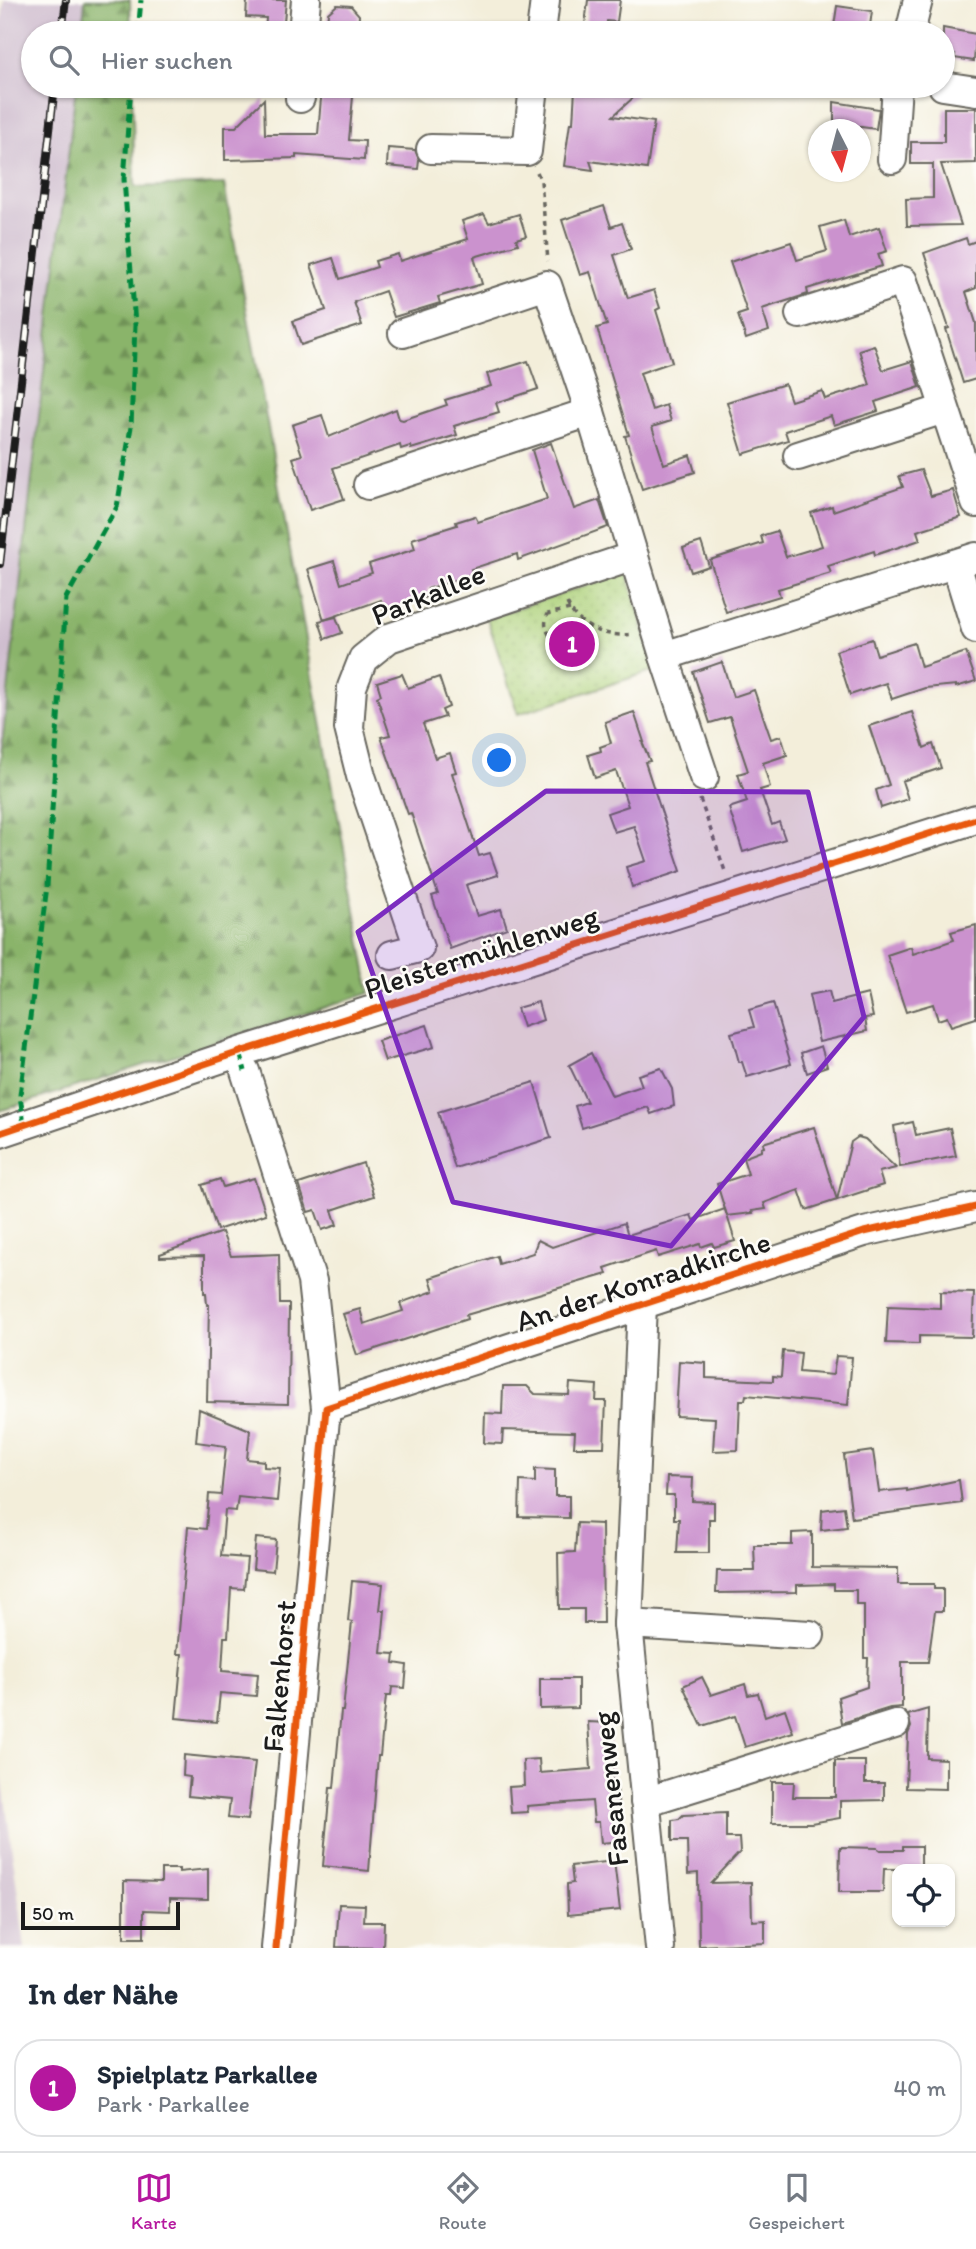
<!DOCTYPE html>
<html lang="de">
<meta charset="utf-8">
<style>
:root{--surface:#fff;--page:#f2f2f3;--text:#1f2937;--muted:#747a83;--line:#e0e1e3;--accent:#b5179e}
body{margin:0;font-family:Itim,sans-serif;background:var(--page);color:var(--text)}
.controls{position:absolute;right:21px;bottom:21px;display:grid;overflow:hidden;border-radius:14px;box-shadow:0 2px 5px #0004}
.controls button{width:63px;height:63px;display:grid;place-items:center;padding:0;border:0;border-bottom:2px solid var(--line);background:var(--surface);color:var(--text);font:35px sans-serif}
.compass{position:absolute;left:808px;top:119px;width:63px;height:63px;border-radius:50%;background:var(--surface);box-shadow:0 2px 5px #0004;rotate:174deg}
.scale{position:absolute;left:21px;bottom:18px;width:159px;box-sizing:border-box;padding-left:7px;border:4px solid #1c1c1c;border-top:0;font-size:19px;line-height:24px;white-space:nowrap;color:#1c1c1c;-webkit-text-stroke:5px #fdfcf7;paint-order:stroke}
.you{position:absolute;left:500px;top:761px;width:24px;height:24px;margin:-18px;border:5px solid #fff;border-radius:50%;background:#1a73e8;box-shadow:0 0 0 10px #1a73e833}
.badge{display:grid;place-items:center;width:46px;height:46px;border-radius:50%;background:var(--accent);color:#fff;font-size:23px;font-weight:700}
.pin{position:absolute;translate:-50% -50%;border:4px solid #fff;box-shadow:0 2px 7px #0006}
.list{margin:0;padding:0;list-style:none}
h2{display:flex;justify-content:space-between;align-items:center;height:91px;margin:0;padding:0 28px;font-size:30px}
h2 small{font-size:23px;font-weight:400;color:var(--muted)}
.list li{display:grid;grid-template-columns:46px 1fr auto;gap:21px;align-items:center;box-sizing:border-box;height:98px;margin:0 14px 14px;padding:0 14px;border:2px solid var(--line);border-radius:28px}
.list b{display:block;font-size:26px;white-space:nowrap}
.list p{margin:0;font-size:23px;white-space:nowrap;color:var(--muted)}
.list em{font-size:23px;font-style:normal;color:var(--muted)}
.icon{flex:none;width:38px;height:38px;fill:none;stroke:currentColor;stroke-width:2;stroke-linecap:round;stroke-linejoin:round}
.map{position:relative;flex:none;width:976px;height:1948px;overflow:hidden}
.search{position:absolute;background:var(--surface);box-shadow:0 2px 5px #0004;left:21px;right:21px;top:21px;height:77px;display:flex;align-items:center;gap:18px;box-sizing:border-box;padding:0 24px;border-radius:38px;color:var(--muted);font-size:26px}
.sheet{height:203px;background:var(--surface)}
nav{display:flex;justify-content:space-around;align-items:center;box-sizing:border-box;height:98px;border-top:2px solid var(--line);background:var(--surface);font-size:19px;color:var(--muted)}
nav a{display:grid;justify-items:center;gap:4px}
nav .on{color:var(--accent)}
.map>svg:first-child{display:block}
</style>
<div class="map">
<svg width="976" height="1948" viewBox="0 0 976 1948">
<defs>
<pattern id="forest-firs" width="22" height="20" patternUnits="userSpaceOnUse" patternTransform="scale(1.75)"><rect width="22" height="20" fill="#8ab46b"/><path d="M5 1l3.5 6h-7zM16 11l3.5 6h-7z" fill="#709257"/></pattern>
<pattern id="park-dots" width="8" height="8" patternUnits="userSpaceOnUse" patternTransform="scale(1.75)"><rect width="8" height="8" fill="#aed27b"/><path d="M2 2h.1M6 6h.1" fill="none" stroke="#95b46a" stroke-width="1.8" stroke-linecap="round"/></pattern>
</defs>
<rect width="100%" height="100%" fill="#fdfcf7"/>
<filter id="ink" filterUnits="userSpaceOnUse"><feTurbulence type="fractalNoise" baseFrequency=".0143" numOctaves="2"/><feDisplacementMap in="SourceGraphic" scale="14" xChannelSelector="R" yChannelSelector="G"/><feConvolveMatrix kernelMatrix="1 2 1 2 8 2 1 2 1" color-interpolation-filters="sRGB"/></filter>
<filter id="wash" filterUnits="userSpaceOnUse"><feTurbulence type="fractalNoise" baseFrequency=".00686" numOctaves="4" result="noise"/><feDisplacementMap in="SourceGraphic" scale="28" xChannelSelector="R" yChannelSelector="G"/><feGaussianBlur stdDeviation="1.57" result="paint"/><feColorMatrix in="noise" values="0 0 0 0 0 0 0 0 0 0 0 0 0 0 0 0 0 1.4 0 .05"/><feComposite in="paint" operator="in"/></filter>
<g filter="url(#wash)">
<rect width="100%" height="100%" fill="#f3eeda"/>
<g fill="#cfbdcf">
<polygon points="4,0 85,0 82,33 33,33 33,86 76,86 0,763 0,42"/>
<polygon points="0,1761 25,1948 0,1948"/>
</g>
<g fill="url(#forest-firs)" stroke="#536844" stroke-width="2">
<polygon points="85,0 130,0 131,33 82,33"/>
<polygon points="76,86 132,86 135,187 224,184 370,993 0,1111 0,763"/>
</g>
<polygon fill="url(#park-dots)" stroke="#65774c" stroke-width="2" points="627,572 655,670 518,714 487,618"/>
<g id="blocks">
<g fill="#cb92ce">
<polygon points="247,0 286,0 283,33 265,33 266,18 246,17"/>
<polygon points="588,0 620,0 617,22 607,21 606,33 584,33"/>
<polygon points="337,5 351,6 359,15 358,33 326,33 328,13"/>
<polygon points="837,6 872,11 869,33 833,33"/>
<polygon points="943,28 976,34 974,61 954,58 955,54 943,52"/>
<polygon points="322,86 354,86 349,140 365,141 364,160 296,155 296,158 225,160 225,127 236,127 264,99 265,134 318,134"/>
<polygon points="580,86 646,86 613,116 654,122 647,169 590,161 593,170 564,166 570,123 573,123 575,89 579,89"/>
<polygon points="834,102 879,109 876,129 855,126 854,130 834,130"/>
<polygon points="944,108 976,108 976,163 941,164 961,225 907,226 906,199 933,198 933,164 911,164 911,142 944,142"/>
<polygon points="388,148 415,150 419,160 418,169 387,166"/>
<polygon points="604,206 611,227 622,223 631,249 614,255 628,298 654,290 660,308 656,310 672,362 640,373 652,410 666,405 671,421 652,427 664,464 690,455 695,472 642,489 625,436 629,435 597,328 607,325 590,272 580,275 562,220"/>
<polygon points="484,214 489,223 519,214 526,236 516,239 518,244 474,257 482,284 438,297 440,303 394,317 385,291 354,302 362,325 301,345 293,321 326,310 311,265 333,258 340,279 377,267 375,261 398,254 400,261 468,239 462,221"/>
<polygon points="844,220 849,237 879,227 887,251 878,254 882,266 807,289 808,294 762,309 769,331 746,339 738,315 747,312 730,262 791,242 797,260 827,251 820,227"/>
<polygon points="966,238 968,244 976,241 976,288 966,292 976,323 976,379 963,383 946,329 949,328 924,253"/>
<polygon points="874,345 883,370 912,361 920,387 875,402 878,411 834,425 831,416 785,431 788,440 743,454 727,402 785,384 791,401 822,391 825,399 870,385 859,350"/>
<polygon points="528,361 538,389 496,403 499,412 454,426 457,435 411,449 410,446 401,449 400,445 333,468 344,499 310,510 293,458 302,455 292,425 322,415 329,437 396,409 399,419 403,420 447,405 445,400 491,386 487,374"/>
<polygon points="551,443 574,509 599,500 608,527 518,560 517,554 471,569 473,574 428,589 430,596 384,611 381,600 324,620 308,569 334,561 341,584 372,573 369,564 415,549 412,539 457,525 456,522 475,516 478,522 547,499 532,450"/>
<polygon points="921,470 931,496 953,490 961,517 917,531 920,540 875,555 874,551 828,566 831,573 778,589 780,596 726,612 710,560 763,543 761,536 777,531 786,557 822,546 811,513 832,506 833,511 903,487 899,476"/>
<polygon points="701,542 709,566 691,572 683,548"/>
<polygon points="336,617 342,633 325,639 319,621"/>
<polygon points="872,639 877,655 914,643 921,667 966,652 976,681 956,687 956,685 925,688 892,699 886,683 850,695 836,651"/>
<polygon points="722,662 733,697 754,690 771,739 781,736 787,755 763,763 770,787 760,790 772,825 779,822 785,839 743,852 729,808 747,802 738,774 748,771 730,717 710,723 693,672"/>
<polygon points="402,674 408,688 439,677 449,707 442,710 445,717 423,724 435,758 450,753 456,772 452,773 479,856 490,853 498,875 466,885 477,916 501,909 507,928 450,949 432,896 438,894 411,813 408,814 381,737 390,735 377,697 381,695 377,682"/>
<polygon points="634,712 644,742 642,742 650,761 645,762 681,871 632,887 626,867 646,861 634,826 614,832 607,813 628,806 616,771 595,778 588,755 601,751 600,747 611,743 605,722"/>
<polygon points="912,712 924,748 933,744 941,768 902,781 908,799 881,808 876,790 889,785 869,726"/>
<polygon points="976,925 976,1018 951,1026 947,1017 938,1020 933,1004 906,1012 887,955 911,947 913,954 954,940 951,932"/>
<polygon points="829,991 832,1003 868,994 873,1017 865,1018 867,1031 819,1042 809,995"/>
<polygon points="538,1002 543,1020 523,1027 517,1008"/>
<polygon points="773,1003 791,1064 747,1077 742,1062 739,1062 731,1033 754,1027 749,1010"/>
<polygon points="427,1025 434,1047 385,1061 378,1041"/>
<polygon points="821,1046 827,1066 807,1073 801,1053"/>
<polygon points="591,1053 612,1096 642,1086 638,1075 661,1068 672,1089 674,1106 651,1114 648,1107 582,1128 575,1106 587,1102 569,1065"/>
<polygon points="534,1082 551,1138 455,1168 438,1112"/>
<polygon points="913,1122 916,1135 950,1128 956,1156 900,1167 894,1126"/>
<polygon points="814,1127 837,1200 806,1210 799,1190 764,1203 766,1209 752,1211 753,1213 727,1216 717,1184 748,1174 743,1158 761,1151 761,1148 764,1147 763,1143"/>
<polygon points="858,1137 865,1139 896,1168 879,1172 883,1185 837,1200 851,1142"/>
<polygon points="363,1163 374,1196 332,1210 337,1225 322,1230 315,1210 308,1212 299,1184"/>
<polygon points="254,1178 266,1214 217,1230 202,1185 220,1179 223,1187"/>
<polygon points="725,1209 735,1241 714,1247 712,1243 701,1247 700,1244 658,1257 656,1251 605,1268 607,1274 466,1315 467,1319 357,1355 343,1314 360,1309 364,1324 403,1311 400,1303 434,1291 430,1278 497,1256 499,1264 533,1253 538,1240 552,1247 624,1223 628,1235 691,1215 693,1220"/>
<polygon points="222,1232 231,1256 279,1254 280,1304 289,1304 288,1404 207,1402 209,1305 207,1305 206,1293 204,1293 204,1256 160,1257 160,1254"/>
<polygon points="940,1292 974,1293 972,1337 919,1336 919,1344 886,1343 888,1306 940,1308"/>
<polygon points="783,1351 801,1353 799,1372 833,1375 836,1356 852,1357 848,1405 746,1395 745,1400 740,1400 738,1450 713,1451 715,1418 676,1416 679,1361 706,1363 706,1378 773,1381 773,1376 781,1377"/>
<polygon points="570,1383 597,1385 596,1401 606,1401 604,1447 574,1447 575,1432 503,1430 502,1444 484,1443 485,1413 502,1414 503,1386 527,1386 535,1394 569,1395"/>
<polygon points="199,1409 250,1430 247,1459 264,1461 264,1467 280,1468 277,1501 238,1497 236,1511 225,1510 221,1556 247,1558 244,1589 231,1588 228,1637 224,1637 222,1671 258,1674 256,1696 220,1693 217,1722 176,1718 182,1654 177,1654 188,1527 206,1529 209,1494 221,1495 226,1446 196,1442"/>
<polygon points="873,1451 879,1492 907,1489 907,1491 959,1480 962,1503 852,1518 844,1455"/>
<polygon points="535,1469 555,1470 555,1496 569,1496 569,1518 519,1517 520,1481 535,1482"/>
<polygon points="667,1477 693,1478 692,1501 714,1502 714,1519 709,1519 709,1553 677,1553 679,1519 674,1519 674,1495 666,1495"/>
<polygon points="844,1507 847,1527 821,1530 822,1510"/>
<polygon points="577,1523 602,1524 603,1623 584,1623 584,1609 559,1609 558,1553 575,1552"/>
<polygon points="812,1532 812,1567 898,1568 898,1584 934,1584 934,1589 943,1589 943,1611 935,1611 928,1662 902,1662 902,1707 890,1708 842,1723 838,1697 867,1687 868,1658 864,1658 864,1605 856,1605 856,1590 834,1590 834,1584 797,1585 797,1592 716,1593 717,1571 755,1571 754,1545 792,1545 792,1533"/>
<polygon points="256,1538 276,1540 273,1571 253,1569"/>
<polygon points="352,1581 383,1584 380,1610 385,1610 381,1653 395,1654 394,1663 407,1665 405,1688 392,1687 391,1696 386,1696 380,1756 378,1756 369,1871 323,1866 330,1788 334,1788 341,1711 343,1711 346,1680 352,1622 348,1621"/>
<polygon points="702,1677 711,1695 745,1684 748,1695 758,1693 765,1716 785,1709 793,1732 745,1747 735,1716 702,1726 683,1686"/>
<polygon points="540,1679 578,1679 578,1708 540,1709"/>
<polygon points="928,1709 927,1758 946,1759 946,1789 906,1788 908,1734 911,1727 908,1715"/>
<polygon points="588,1722 608,1723 613,1786 617,1786 621,1841 601,1843 599,1822 594,1822 592,1801 527,1806 528,1812 511,1813 509,1787 524,1786 523,1760 539,1759 540,1773 591,1769"/>
<polygon points="184,1755 255,1762 248,1820 228,1818 230,1800 188,1796 190,1777 183,1776"/>
<polygon points="835,1761 865,1761 865,1783 884,1783 884,1800 840,1801 840,1818 811,1823 772,1823 772,1782 794,1782 793,1797 835,1797"/>
<polygon points="726,1813 726,1838 739,1838 740,1852 711,1883 751,1882 752,1921 765,1920 765,1943 699,1946 698,1873 688,1874 687,1841 672,1841 672,1820 679,1819 683,1815"/>
<polygon points="903,1846 921,1846 921,1869 884,1869 883,1892 839,1892 840,1847 877,1848 880,1850 903,1850"/>
<polygon points="614,1861 620,1910 568,1915 567,1884 573,1883 571,1866"/>
<polygon points="161,1869 179,1869 179,1872 208,1869 208,1899 170,1898 170,1911 144,1910 144,1938 124,1938 124,1881 161,1882"/>
<polygon points="339,1904 365,1905 364,1922 384,1922 383,1948 336,1947"/>
</g>
</g>
</g>
<g filter="url(#ink)">
<use href="#blocks" fill-opacity="0" stroke="#67665e" stroke-width="2"/>
<g fill="none" stroke-linecap="round" stroke-linejoin="round">
<g stroke="#67665e" stroke-width="32">
<g id="minor">
<polyline points="303,33 306,0"/>
<polyline points="541,33 545,0"/>
<polyline points="910,33 918,0"/>
<polyline points="943,86 976,91"/>
<polyline points="300,98 300,86"/>
<polyline points="431,149 527,151 534,86"/>
<polyline points="892,159 897,86"/>
<polyline points="800,314 903,281 976,503"/>
<polyline points="403,333 547,285 590,412 664,656 976,557"/>
<polyline points="798,456 944,409"/>
<polyline points="368,485 590,412"/>
<polyline points="956,564 976,629"/>
<polyline points="664,656 704,777"/>
<polyline points="392,955 419,948 361,776 349,728 352,687 363,659 389,638 634,556"/>
<polyline points="245,1071 312,1281 326,1408 276,1948"/>
<polyline points="0,1133 240,1052 976,819"/>
<polyline points="642,1305 628,1624 660,1948"/>
<polyline points="326,1408 864,1232 976,1207"/>
<polyline points="628,1624 810,1635"/>
<polyline points="645,1802 895,1724"/>
</g>
</g>
<g stroke="#67665e" stroke-width="3.5" stroke-dasharray="5 5" stroke-linecap="butt">
<polyline points="537,172 541,181 548,261"/>
<path d="M567 603C579 629 607 638 634 634"/>
<path d="M570 609 548 614C543 624 546 632 554 640L569 639 584 625"/>
<polyline points="700,799 726,874"/>
</g>
<use href="#minor" stroke="#fff" stroke-width="28"/>
<g stroke="#1c1c1c" stroke-width="8">
<g id="rail">
<polyline points="62,33 66,0"/>
<polyline points="0,564 55,86"/>
</g>
</g>
<use href="#rail" stroke="#fdfcf7" stroke-width="5" stroke-dasharray="16" stroke-linecap="butt"/>
<g stroke="#00873e" stroke-width="5" stroke-dasharray="10 5" stroke-linecap="butt">
<polyline points="138,33 141,0"/>
<polyline points="240,1052 245,1071"/>
<polyline points="24,1125 20,1095 47,886 66,598 117,507 131,427 135,325 124,179 131,86"/>
</g>
<g stroke="#fdfcf7" stroke-width="11">
<g id="cycleway">
<polyline points="0,1133 240,1052 976,819"/>
<polyline points="276,1948 326,1408 864,1232 976,1207"/>
</g>
</g>
<use href="#cycleway" stroke="#e8590c" stroke-width="7"/>
</g>
</g>
<path fill="#7b2cbf" fill-opacity="0.2" stroke="#7b2cbf" stroke-width="5" stroke-linejoin="round" d="M546 791 808 792 864 1017 671 1246 453 1202 358 932Z"/>
<g text-anchor="middle" dominant-baseline="central" stroke-width="5" stroke-linejoin="round" paint-order="stroke">
<g font-size="30" fill="#1c1c1c" stroke="#fdfcf7">
<text transform="translate(428 594) rotate(-22)">Parkallee</text>
<text transform="translate(481 952) rotate(-18)">Pleistermühlenweg</text>
<text transform="translate(643 1281) rotate(-18)">An der Konradkirche</text>
<text transform="translate(279 1676) rotate(-85)">Falkenhorst</text>
<text transform="translate(610 1789) rotate(-96)">Fasanenweg</text>
</g>
</g>
</svg>
<div class="controls">
<button><svg class="icon" aria-label="locate" viewBox="0 0 24 24"><circle cx="12" cy="12" r="6"/><path d="M12 2v4M12 18v4M2 12h4M18 12h4"/></svg></button>
</div>
<svg class="compass" viewBox="-18 -18 36 36"><path d="M0-13l5 13h-10z" fill="#e53935"/><path d="M0 13l5-13h-10z" fill="#747a83"/></svg>
<div class="scale">50 m</div>
<div class="you"></div>
<div class="pin badge" style="left:572px;top:644px">1</div>
<div class="search"><svg class="icon" aria-label="search" viewBox="0 0 24 24"><circle cx="10" cy="10" r="6"/><path d="M15 15l6 6"/></svg>Hier suchen</div>
</div>
<section class="sheet">
<h2>In der Nähe<small></small></h2>
<ul class="list">
<li><span class="badge">1</span><div><b>Spielplatz Parkallee</b><p>Park · Parkallee</p></div><em>40 m</em></li>
</ul>
</section>
<nav>
<a class="on"><svg class="icon" aria-label="map" viewBox="0 0 24 24"><path d="M3 6l6-2 6 2 6-2v14l-6 2-6-2-6 2zM9 4v14M15 6v14"/></svg>Karte</a>
<a><svg class="icon" aria-label="directions" viewBox="0 0 24 24"><path d="M12 3l9 9-9 9-9-9zM9 14v-3h6M13 9l2 2-2 2"/></svg>Route</a>
<a><svg class="icon" aria-label="saved" viewBox="0 0 24 24"><path d="M7 4h10v16l-5-4-5 4z"/></svg>Gespeichert</a>
</nav>
